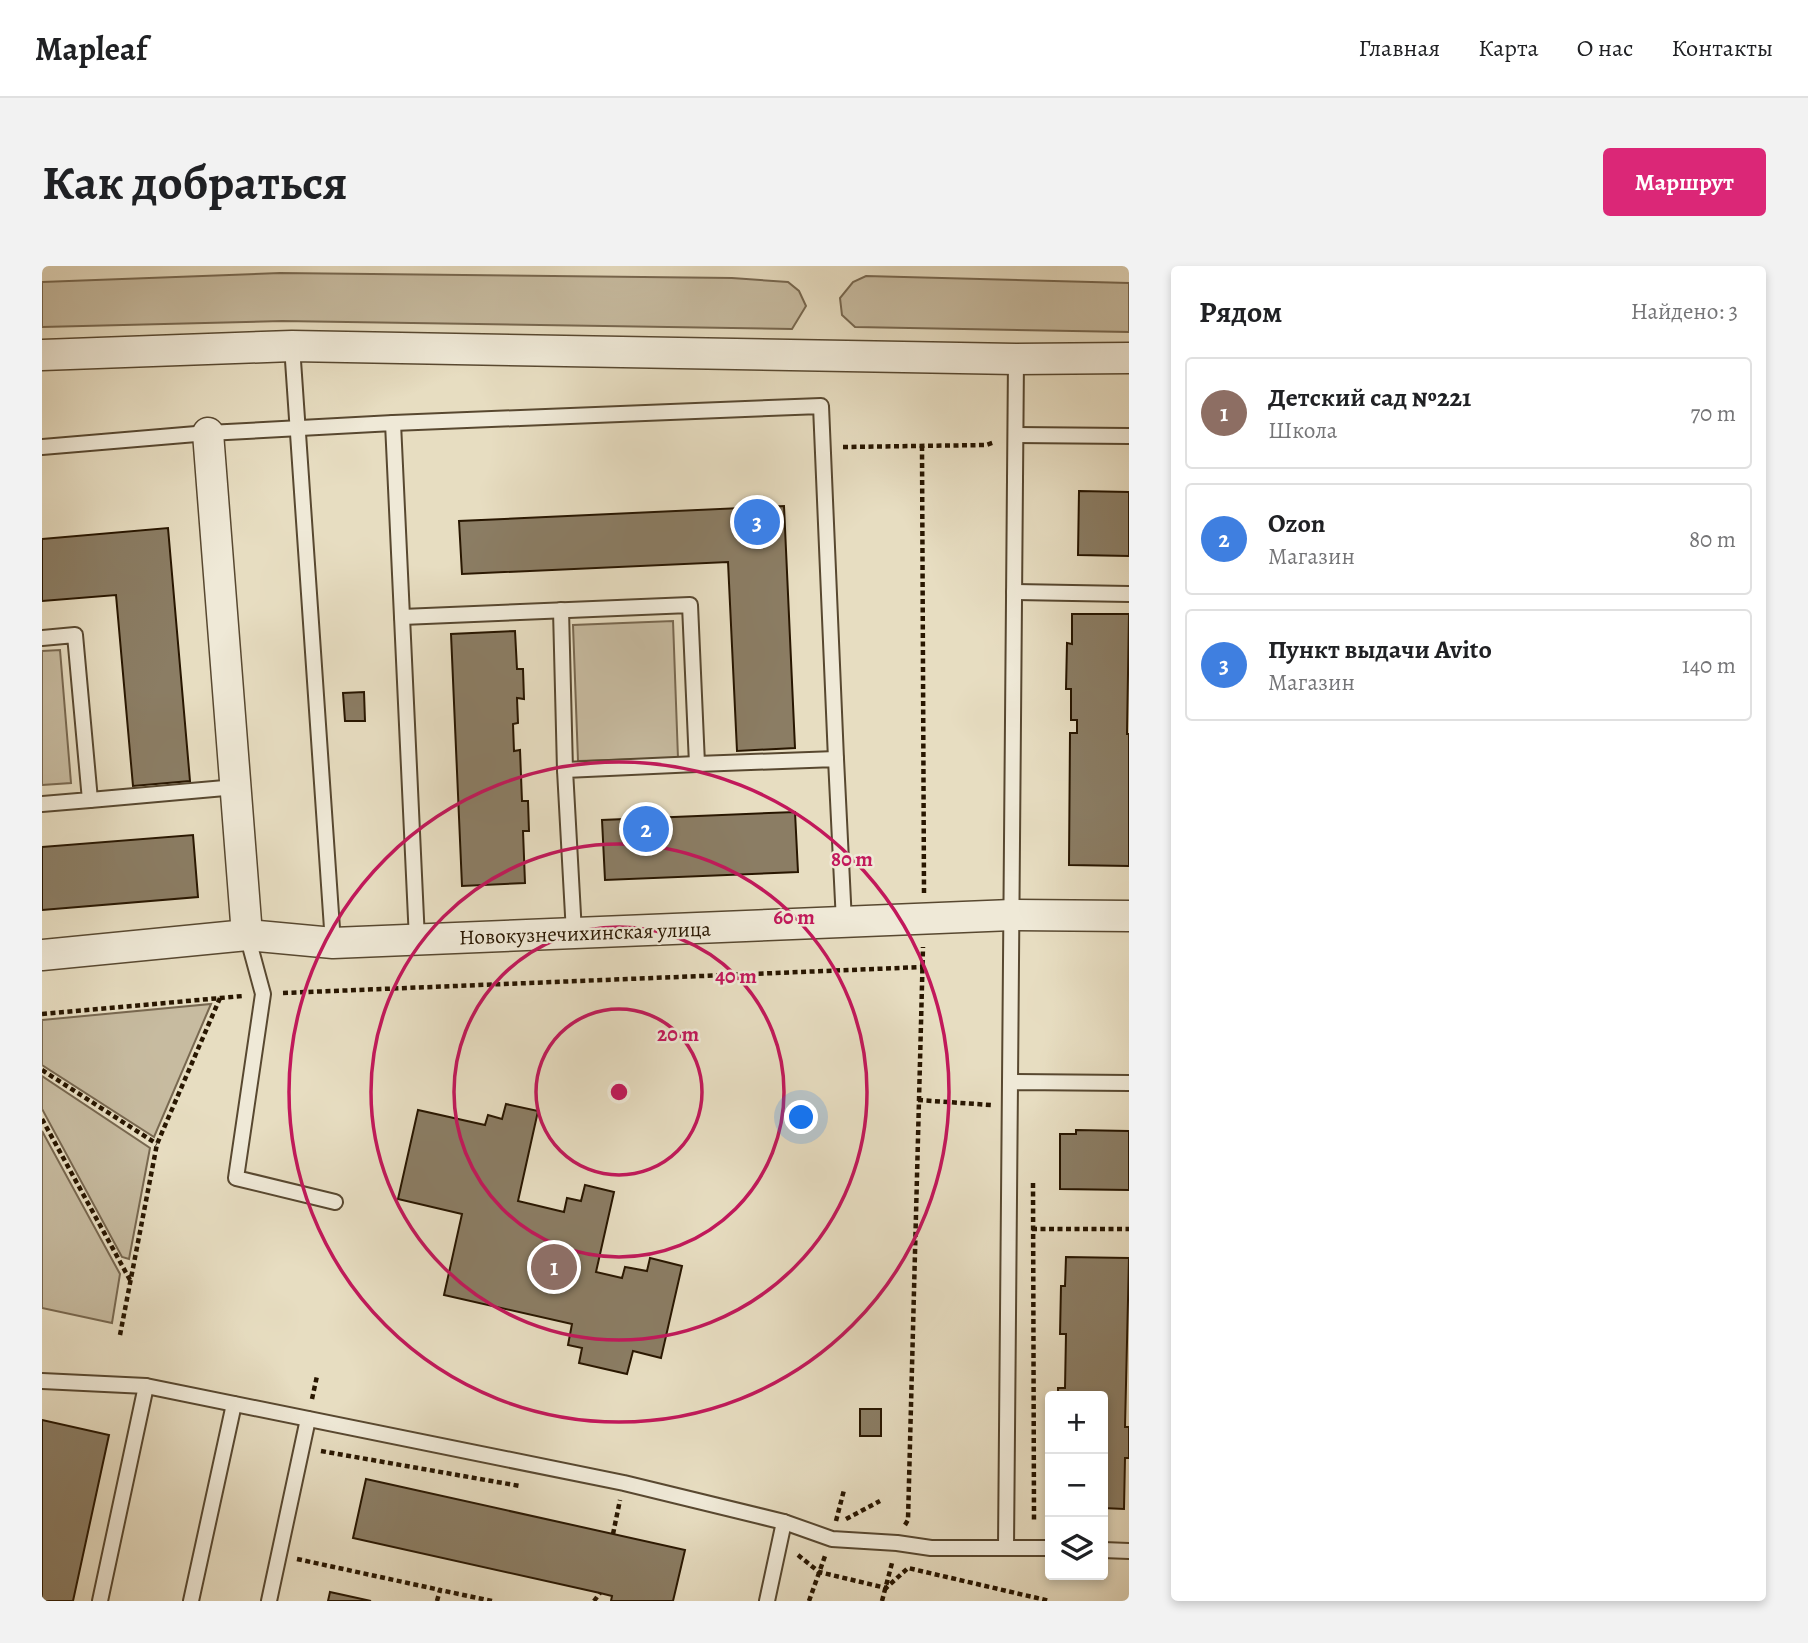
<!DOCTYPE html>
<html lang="ru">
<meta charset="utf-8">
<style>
:root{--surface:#fff;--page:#f2f2f2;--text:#202124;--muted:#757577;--line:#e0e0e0;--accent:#db2777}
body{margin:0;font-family:Alegreya,serif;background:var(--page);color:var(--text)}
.controls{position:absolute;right:21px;bottom:21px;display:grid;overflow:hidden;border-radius:7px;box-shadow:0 4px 10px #0003}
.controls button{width:63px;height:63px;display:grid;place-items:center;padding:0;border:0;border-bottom:2px solid var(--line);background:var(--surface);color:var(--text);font:35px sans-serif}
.you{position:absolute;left:760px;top:852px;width:24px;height:24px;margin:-18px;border:5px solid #fff;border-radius:50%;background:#1a73e8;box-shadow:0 0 0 10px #1a73e833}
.badge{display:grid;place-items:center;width:46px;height:46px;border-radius:50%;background:var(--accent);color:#fff;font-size:23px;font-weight:700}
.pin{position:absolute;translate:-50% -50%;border:4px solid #fff;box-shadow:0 2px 7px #0006}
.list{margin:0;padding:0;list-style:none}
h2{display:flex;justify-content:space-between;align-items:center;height:91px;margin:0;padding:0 28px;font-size:30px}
h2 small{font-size:23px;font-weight:400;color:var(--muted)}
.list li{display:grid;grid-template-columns:46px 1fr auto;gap:21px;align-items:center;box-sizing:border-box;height:112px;margin:0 14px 14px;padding:0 14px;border:2px solid var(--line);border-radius:7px}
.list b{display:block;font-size:26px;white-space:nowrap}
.list p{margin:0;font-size:23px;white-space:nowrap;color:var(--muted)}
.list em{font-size:23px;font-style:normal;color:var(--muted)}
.icon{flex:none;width:38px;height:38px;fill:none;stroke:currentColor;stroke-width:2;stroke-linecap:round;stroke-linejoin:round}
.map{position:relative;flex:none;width:1087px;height:1335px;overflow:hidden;border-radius:7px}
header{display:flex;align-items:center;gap:42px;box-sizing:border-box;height:98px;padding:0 35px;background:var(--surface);border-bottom:2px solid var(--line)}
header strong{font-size:33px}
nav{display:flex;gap:38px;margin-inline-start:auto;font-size:24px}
.intro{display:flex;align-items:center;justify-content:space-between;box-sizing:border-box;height:168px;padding:0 42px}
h1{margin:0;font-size:49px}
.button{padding:18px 32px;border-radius:7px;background:var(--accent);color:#fff;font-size:24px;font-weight:700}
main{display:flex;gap:42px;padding:0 42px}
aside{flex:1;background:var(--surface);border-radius:7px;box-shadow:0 4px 10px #0003}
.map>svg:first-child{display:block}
</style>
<header>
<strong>Mapleaf</strong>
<nav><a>Главная</a><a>Карта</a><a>О нас</a><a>Контакты</a></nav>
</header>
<div class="intro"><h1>Как добраться</h1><a class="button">Маршрут</a></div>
<main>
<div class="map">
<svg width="1087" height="1335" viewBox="0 0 1087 1335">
<rect width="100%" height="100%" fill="#e7ddc1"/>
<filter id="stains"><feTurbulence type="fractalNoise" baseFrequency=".00286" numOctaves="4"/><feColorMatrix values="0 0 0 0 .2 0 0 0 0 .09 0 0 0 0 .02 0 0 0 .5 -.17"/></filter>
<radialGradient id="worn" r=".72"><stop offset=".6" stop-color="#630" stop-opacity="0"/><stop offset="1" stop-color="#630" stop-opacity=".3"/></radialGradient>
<g fill="#c7bba0" stroke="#786850" stroke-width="2">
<polygon points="238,7 690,12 746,16 757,25 764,40 750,63 240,55 0,61 0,16"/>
<polygon points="824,10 1087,17 1087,66 813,61 800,49 798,32 811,16"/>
<polygon points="631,355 636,492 536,495 531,359"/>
<polygon points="18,384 29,517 0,519 0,385"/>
<polygon points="169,738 112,871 0,799 0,754"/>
<polygon points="0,810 108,882 87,993 80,991 0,843"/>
<polygon points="0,865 78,1008 70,1057 0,1042"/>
</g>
<g fill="#8b7d64" stroke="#281600" stroke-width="2">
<polygon points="1037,225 1087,226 1087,290 1036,289"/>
<polygon points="742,240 753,482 695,485 686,296 420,308 417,255"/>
<polygon points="126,262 148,515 91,520 74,329 0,335 0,273"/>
<polygon points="1030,348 1087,348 1085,468 1087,468 1087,600 1027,599 1028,467 1035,467 1035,454 1029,454 1029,423 1024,423 1025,377 1030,378"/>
<polygon points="473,365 475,403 481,403 482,433 475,432 476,457 471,458 472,485 478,484 480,535 486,535 487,565 481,565 483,617 420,620 409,368"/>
<polygon points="322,426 323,455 303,455 301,427"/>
<polygon points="753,546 756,606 563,614 560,554"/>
<polygon points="151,569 156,631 0,644 0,581"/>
<polygon points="464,838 496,845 476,935 522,946 525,932 539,935 543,919 572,926 554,1006 580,1012 583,1001 605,1005 608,992 640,1000 619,1092 591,1085 585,1108 537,1097 540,1082 526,1079 530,1058 402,1029 420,948 356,933 376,844 443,859 446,849 460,853"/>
<polygon points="1034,864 1087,865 1087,924 1018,923 1018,868 1034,868"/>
<polygon points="1024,991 1087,992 1083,1161 1087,1161 1087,1192 1083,1192 1082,1243 1061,1242 1061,1130 1016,1130 1016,1122 1023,1122 1024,1068 1018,1068 1019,1020 1023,1020"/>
<rect x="818" y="1143" width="21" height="27"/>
<polygon points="0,1154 67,1169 31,1335 0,1335"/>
<polygon points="324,1213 643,1284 631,1335 569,1335 570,1330 558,1327 311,1272"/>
<polygon points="288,1326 329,1335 286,1335"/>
</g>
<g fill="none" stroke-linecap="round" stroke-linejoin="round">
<g stroke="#584830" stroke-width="18">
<g id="service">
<polyline points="250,80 291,677"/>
<polyline points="351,157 779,140 794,493"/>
<polyline points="974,169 1087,170"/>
<polyline points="0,181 166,167 351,157 375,674"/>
<polyline points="972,326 1087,328"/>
<polyline points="519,344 523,504"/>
<polyline points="360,351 648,339 655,498 794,493 802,656"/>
<polyline points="0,372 33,369 48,534 0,538"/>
<polyline points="48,534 194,521"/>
<polyline points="532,667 523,504 655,498"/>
<polyline points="205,669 221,728 194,912 293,936"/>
<polyline points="968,816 974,93"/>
<polyline points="0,1115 104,1120 582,1217 742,1256 790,1273 855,1277 889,1282 1008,1282"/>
<polyline points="964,1281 968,816 1087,817"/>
<polyline points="1061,1284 1087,1285"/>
<polyline points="58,1335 104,1120"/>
<polyline points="149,1335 192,1138"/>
<polyline points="227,1335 266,1153"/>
<polyline points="725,1335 742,1256"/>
</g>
</g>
<g stroke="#584830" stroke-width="33">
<g id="minor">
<polyline points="0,89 250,80 974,93 1087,92"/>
<polyline points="166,167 205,669"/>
<polyline points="0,689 205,669 291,677 970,649 1087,650"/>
</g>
</g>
<g stroke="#281600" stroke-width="4.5" stroke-dasharray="5 3.5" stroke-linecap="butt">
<polyline points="880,180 882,627"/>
<polyline points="801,181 944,179 953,176"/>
<polyline points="241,727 881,701"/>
<polyline points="0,748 201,730"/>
<polyline points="0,804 115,878"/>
<polyline points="876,834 949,839"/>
<polyline points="0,853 88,1014"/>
<polyline points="991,917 992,1255"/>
<polyline points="990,963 1087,963"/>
<polyline points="78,1069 115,878 178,732"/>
<polyline points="270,1133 275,1110"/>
<polyline points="279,1185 478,1220"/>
<polyline points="804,1253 838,1235"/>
<polyline points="794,1255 802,1224"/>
<polyline points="863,1259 866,1254 881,681"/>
<polyline points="571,1268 578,1234"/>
<polyline points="756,1289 777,1306 844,1322 866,1302 1008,1335"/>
<polyline points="255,1293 398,1324"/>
<polyline points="395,1335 398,1324 450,1335"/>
<polyline points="552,1335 558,1327"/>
<polyline points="767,1335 783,1290"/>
<polyline points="840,1335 850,1297"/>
</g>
<use href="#service" stroke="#efe9d7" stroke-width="14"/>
<use href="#minor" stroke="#efe9d7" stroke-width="30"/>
</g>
<g fill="none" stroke="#c2185b" stroke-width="3.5">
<circle cx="577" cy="826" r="83"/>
<circle cx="577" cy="826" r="165"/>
<circle cx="577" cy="826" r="248"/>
<circle cx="577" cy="826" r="330"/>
</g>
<g text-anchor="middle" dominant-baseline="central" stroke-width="5" stroke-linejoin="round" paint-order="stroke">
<g font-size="21" fill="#281600" stroke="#efe9d7">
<text transform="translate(543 667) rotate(-2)">Новокузнечихинская улица</text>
</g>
</g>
<circle cx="577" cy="826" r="10" fill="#c2185b" stroke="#efe9d7" stroke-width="3.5"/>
<g font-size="21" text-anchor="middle" font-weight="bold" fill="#c2185b" stroke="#efe9d7" stroke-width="5" stroke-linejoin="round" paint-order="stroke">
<text x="810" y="600">80 m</text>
<text x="752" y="658">60 m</text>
<text x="694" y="717">40 m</text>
<text x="636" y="775">20 m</text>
</g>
<rect width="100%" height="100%" filter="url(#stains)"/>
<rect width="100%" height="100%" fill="url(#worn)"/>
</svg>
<div class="controls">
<button>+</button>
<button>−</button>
<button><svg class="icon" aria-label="layers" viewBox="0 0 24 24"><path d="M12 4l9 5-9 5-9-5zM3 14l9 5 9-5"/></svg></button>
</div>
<div class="you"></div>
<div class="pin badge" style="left:512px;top:1001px;background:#8d6e63">1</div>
<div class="pin badge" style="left:604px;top:563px;background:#3f7fe0">2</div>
<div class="pin badge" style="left:715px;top:256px;background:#3f7fe0">3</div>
</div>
<aside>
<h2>Рядом<small>Найдено: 3</small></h2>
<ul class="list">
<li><span class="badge" style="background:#8d6e63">1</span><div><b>Детский сад №221</b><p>Школа</p></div><em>70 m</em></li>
<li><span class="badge" style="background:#3f7fe0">2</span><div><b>Ozon</b><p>Магазин</p></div><em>80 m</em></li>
<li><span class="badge" style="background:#3f7fe0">3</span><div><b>Пункт выдачи Avito</b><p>Магазин</p></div><em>140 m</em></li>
</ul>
</aside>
</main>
